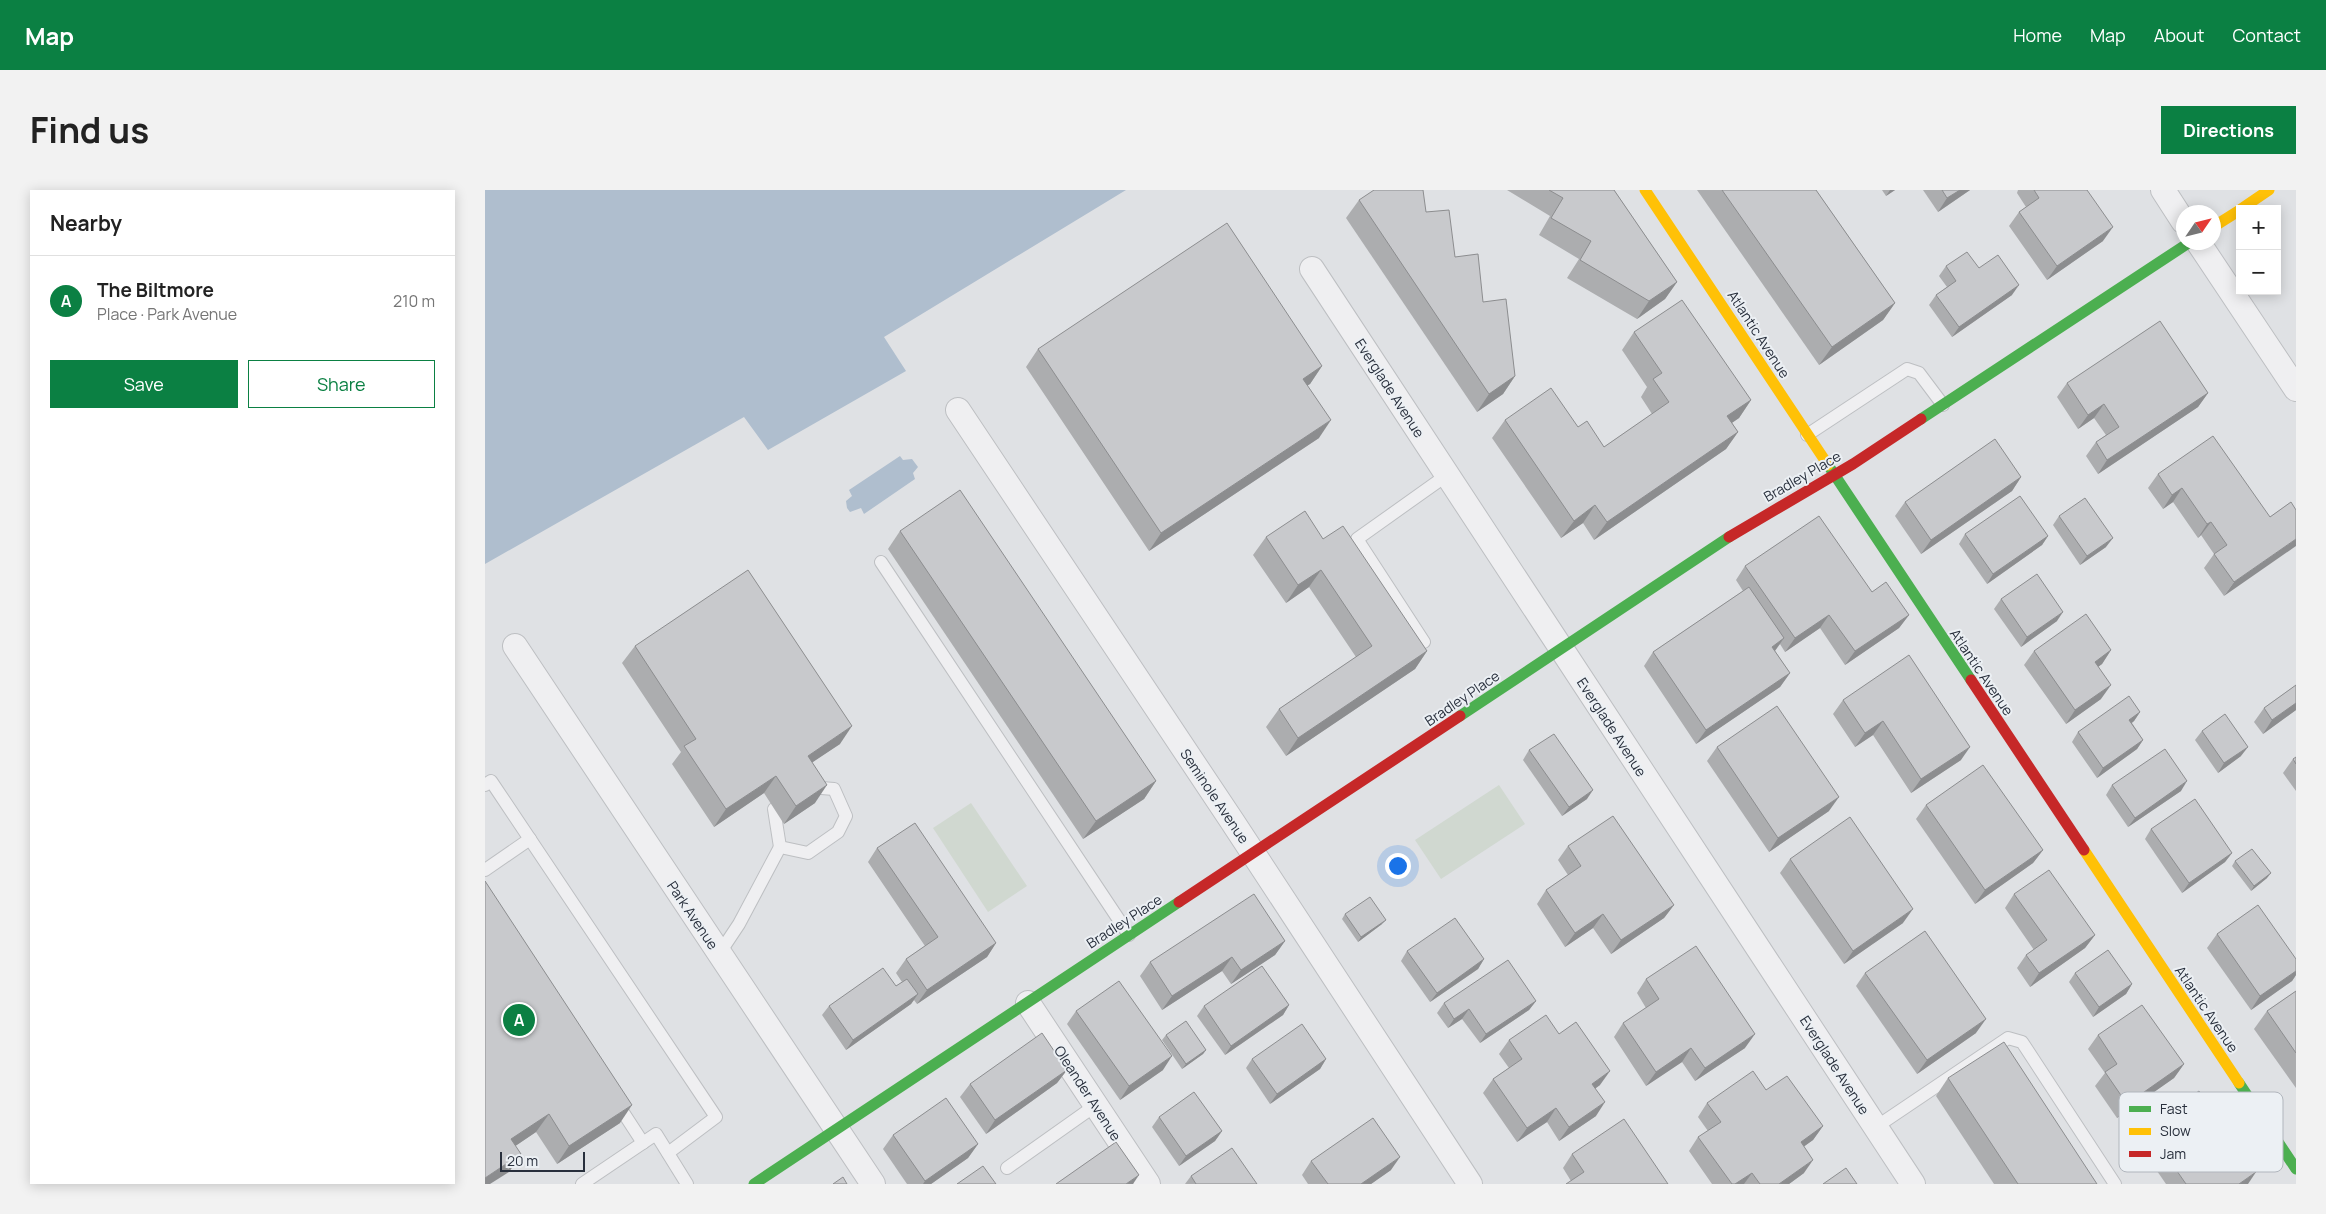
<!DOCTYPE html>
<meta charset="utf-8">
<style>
:root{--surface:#fff;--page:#f2f2f2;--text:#222;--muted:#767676;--line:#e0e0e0;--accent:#0b8043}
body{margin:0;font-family:Manrope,sans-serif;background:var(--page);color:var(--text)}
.controls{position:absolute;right:15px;top:15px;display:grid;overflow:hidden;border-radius:0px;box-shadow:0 2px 12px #0003}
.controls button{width:45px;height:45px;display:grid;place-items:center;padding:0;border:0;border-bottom:1px solid var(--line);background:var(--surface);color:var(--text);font:25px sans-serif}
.compass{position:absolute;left:1691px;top:15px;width:45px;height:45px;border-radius:50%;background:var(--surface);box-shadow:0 2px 12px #0003;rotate:55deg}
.scale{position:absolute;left:15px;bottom:12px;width:85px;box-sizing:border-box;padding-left:5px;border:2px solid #282f3c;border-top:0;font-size:14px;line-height:18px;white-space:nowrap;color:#282f3c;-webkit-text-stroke:4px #ecf0f4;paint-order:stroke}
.you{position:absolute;left:912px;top:675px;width:18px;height:18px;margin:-12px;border:4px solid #fff;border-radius:50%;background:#1a73e8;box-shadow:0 0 0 8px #1a73e833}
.badge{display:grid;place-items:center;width:32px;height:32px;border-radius:50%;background:var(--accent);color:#fff;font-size:16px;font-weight:700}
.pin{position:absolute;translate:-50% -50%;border:2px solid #fff;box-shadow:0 1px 5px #0006}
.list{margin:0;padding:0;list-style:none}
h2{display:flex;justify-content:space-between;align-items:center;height:65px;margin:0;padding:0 20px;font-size:21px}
h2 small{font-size:16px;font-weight:400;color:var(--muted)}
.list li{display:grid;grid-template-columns:32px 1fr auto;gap:15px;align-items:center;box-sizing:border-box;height:90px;padding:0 20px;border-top:1px solid var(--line)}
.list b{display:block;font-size:19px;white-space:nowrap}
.list p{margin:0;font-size:16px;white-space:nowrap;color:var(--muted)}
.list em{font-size:16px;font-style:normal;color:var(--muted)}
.actions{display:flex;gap:10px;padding:15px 20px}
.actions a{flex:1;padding:11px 0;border:1px solid var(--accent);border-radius:0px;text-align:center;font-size:18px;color:var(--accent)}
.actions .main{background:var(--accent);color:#fff}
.map{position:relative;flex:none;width:1811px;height:994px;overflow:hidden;border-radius:0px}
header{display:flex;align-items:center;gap:30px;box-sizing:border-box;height:70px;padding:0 25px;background:var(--accent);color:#fff}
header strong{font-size:24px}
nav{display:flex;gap:28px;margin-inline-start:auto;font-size:18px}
.intro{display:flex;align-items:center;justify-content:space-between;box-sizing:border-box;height:120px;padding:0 30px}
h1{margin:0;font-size:35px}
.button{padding:12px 22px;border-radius:0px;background:var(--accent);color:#fff;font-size:18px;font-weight:700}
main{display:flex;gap:30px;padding:0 30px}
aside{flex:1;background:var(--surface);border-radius:0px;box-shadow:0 2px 12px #0003}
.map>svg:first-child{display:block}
</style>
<header>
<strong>Map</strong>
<nav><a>Home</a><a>Map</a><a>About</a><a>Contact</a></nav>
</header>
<div class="intro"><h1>Find us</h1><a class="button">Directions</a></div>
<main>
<aside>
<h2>Nearby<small></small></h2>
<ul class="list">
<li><span class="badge">A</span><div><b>The Biltmore</b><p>Place · Park Avenue</p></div><em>210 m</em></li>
</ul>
<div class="actions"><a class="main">Save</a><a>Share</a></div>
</aside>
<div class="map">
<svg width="1811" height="994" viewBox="0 0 1811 994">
<rect width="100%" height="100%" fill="#dfe1e4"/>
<g fill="#d0d8d0">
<polygon points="1014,595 1040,634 956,689 930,650"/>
<polygon points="486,613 542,696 503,722 448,638"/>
</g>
<g fill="#afbece">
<polygon points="0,0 641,0 399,147 421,181 283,260 259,227 0,374"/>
<polygon points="415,266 418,270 427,269 433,277 428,283 430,289 379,324 376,318 365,322 362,318 361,311 367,306 364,300"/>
</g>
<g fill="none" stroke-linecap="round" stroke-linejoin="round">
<g stroke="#bdbfc2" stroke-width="14">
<g id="lane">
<polyline points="1322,245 1422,179 1434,183 1458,215"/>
<polyline points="396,372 644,745"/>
<polyline points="939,452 872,349 962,285"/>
<polyline points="0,595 6,591 231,927 183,963"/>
<polyline points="289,619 295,657"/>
<polyline points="0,680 45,649"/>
<polyline points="234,764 254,734 295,657 323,663 353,642 361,626 349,599 324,597"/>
<polyline points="132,913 158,953"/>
<polyline points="1391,937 1523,848 1537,852 1630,994"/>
<polyline points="522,978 611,915"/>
<polyline points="97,994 171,944 202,994"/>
</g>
</g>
<g stroke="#bdbfc2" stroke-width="26">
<g id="street">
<polyline points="1678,0 1698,31"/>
<polyline points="1713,52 1811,199"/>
<polyline points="827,79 1428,994"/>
<polyline points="473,220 747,631 985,994"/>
<polyline points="30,456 388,994"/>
<polyline points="543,813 663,994"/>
</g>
</g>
<use href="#lane" stroke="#efeff1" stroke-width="12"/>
<use href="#street" stroke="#efeff1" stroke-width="24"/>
<g stroke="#4caf50" stroke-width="11">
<polyline points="1436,229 1705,52"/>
<polyline points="1343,275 1486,490"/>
<polyline points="975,526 1244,347"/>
<polyline points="1754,893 1811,979"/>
<polyline points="269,994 694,712"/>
</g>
<g stroke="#ffc107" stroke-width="11">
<polyline points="1160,0 1343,275"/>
<polyline points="1756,19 1784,0"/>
<polyline points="1728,37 1755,20"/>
<polyline points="1599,660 1754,893"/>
</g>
<g stroke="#c62828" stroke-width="11">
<polyline points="1244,347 1368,274 1436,229"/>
<polyline points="1486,490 1599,660"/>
<polyline points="694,712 975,526"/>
</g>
</g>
<g fill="#acadaf">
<polygon points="1022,0 1129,0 1192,92 1180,109 1152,129 1082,88 1094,69 1054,45 1065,26"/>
<polygon points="1212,0 1331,0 1410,113 1398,130 1334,175"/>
<polygon points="1397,0 1410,0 1401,6"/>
<polygon points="1438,0 1485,0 1453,22"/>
<polygon points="1533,0 1602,0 1618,51 1562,90 1524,36 1534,22 1541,17 1532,3"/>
<polygon points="874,10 941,22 998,112 1030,186 1018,204 992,222 861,28"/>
<polygon points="1461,76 1494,78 1527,105 1467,147 1444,115 1451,105 1462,97 1454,86"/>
<polygon points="1149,142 1266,210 1254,228 1247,233 1253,242 1241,259 1109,350 1098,333 1076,348 1007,248 1020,230 1093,237 1119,257 1167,224 1156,207 1162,197 1137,160"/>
<polygon points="553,159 837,176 825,194 822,195 834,248 664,361 541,177"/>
<polygon points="1582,193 1723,203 1713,217 1613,284 1601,266 1611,252 1621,245 1609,228 1593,239 1572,207"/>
<polygon points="1673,284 1785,327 1806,312 1739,406 1719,378 1729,364 1716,345 1713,348 1688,312 1678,319 1663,298"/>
<polygon points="1536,287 1527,301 1436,364 1410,326 1420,312"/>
<polygon points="1574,326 1621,357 1595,375 1568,335"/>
<polygon points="415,341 671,591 659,609 598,649 403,359"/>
<polygon points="1480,344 1563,346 1557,355 1502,394 1474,354"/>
<polygon points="781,347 838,349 942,461 930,479 801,566 781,537 794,519 871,467 824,397 801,413 768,365"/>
<polygon points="1260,376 1387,402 1424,425 1414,438 1360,475 1335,438 1300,462 1295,454 1290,461 1305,483 1295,497 1211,554 1159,476 1168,462 1258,401 1251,390"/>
<polygon points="1516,409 1572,431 1536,457 1509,419"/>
<polygon points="150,456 355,554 327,572 330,613 299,634 279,603 229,637 187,574 196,562 137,473"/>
<polygon points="1626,460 1617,474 1613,477 1616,509 1581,534 1539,475 1549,461"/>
<polygon points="1811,495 1811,520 1778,544 1769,532 1779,518"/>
<polygon points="1358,510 1476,570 1426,603 1388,545 1370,557 1348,524"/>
<polygon points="1655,522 1649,531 1647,533 1658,550 1652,559 1612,588 1587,552 1593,542"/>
<polygon points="1717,541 1756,566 1733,583 1710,550"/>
<polygon points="1232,557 1344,621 1284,662 1222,571"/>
<polygon points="1044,560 1102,609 1077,626 1038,570"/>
<polygon points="1811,567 1811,601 1798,583 1808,569"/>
<polygon points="1627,595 1696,601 1643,637 1621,605"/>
<polygon points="1441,615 1558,660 1548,673 1490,714 1431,629"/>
<polygon points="1666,639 1747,663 1740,672 1697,703 1660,649"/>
<polygon points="1083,656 1189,715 1179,728 1126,764 1108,738 1080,757 1052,714 1061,700 1083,685 1073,670"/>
<polygon points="392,658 511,753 502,767 432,814 429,810 426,814 361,860 337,825 344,816 411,796 417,792 411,783 421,769 440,756 383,672"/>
<polygon points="1305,669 1418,733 1359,774 1295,683"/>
<polygon points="1750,671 1782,688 1766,701 1747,676"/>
<polygon points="0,691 135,933 72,974 51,942 30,956 36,964 24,982"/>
<polygon points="1529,704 1610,745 1600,758 1545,797 1532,778 1541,765 1549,760 1520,718"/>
<polygon points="860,724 897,734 873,752 857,729"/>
<polygon points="1732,744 1811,769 1811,785 1807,791 1766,820 1722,758"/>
<polygon points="800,751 790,765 746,794 737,781 677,820 655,786 665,772"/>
<polygon points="922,761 999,769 993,779 945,812 916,771"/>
<polygon points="1380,783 1491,843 1432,884 1371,796"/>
<polygon points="1590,783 1647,794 1641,804 1608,827 1584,792"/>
<polygon points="1161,789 1260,858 1210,891 1197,872 1161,896 1129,847 1138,833 1161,818 1152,803"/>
<polygon points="1811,801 1811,898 1769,839 1782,821"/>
<polygon points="1051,811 1044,820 995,853 977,829 963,838 952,823 959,813"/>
<polygon points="804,815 798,825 740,865 712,826 719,816"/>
<polygon points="591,821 678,880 635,910 582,834"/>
<polygon points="1074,844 1115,895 1111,898 1111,926 1074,951 1062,932 1032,952 998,903 1008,889 1024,878 1014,864 1024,850"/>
<polygon points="681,845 721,860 718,864 697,879 677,850"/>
<polygon points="1613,845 1699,874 1689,888 1632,928 1610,896 1620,883 1603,859"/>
<polygon points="767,869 841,869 835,879 785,914 761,878"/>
<polygon points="582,880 572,893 501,944 475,907 485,894"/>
<polygon points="1463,888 1612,994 1509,994 1451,906"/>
<polygon points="1281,900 1338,936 1328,950 1319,956 1319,983 1304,994 1227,994 1204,961 1213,947 1223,941 1213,927 1222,913"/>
<polygon points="674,927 737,941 730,951 694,976 667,937"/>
<polygon points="1662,938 1763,994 1681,994 1652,952"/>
<polygon points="408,945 493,954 483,968 446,994 422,994 398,959"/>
<polygon points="1087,964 1183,994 1086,991 1078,978"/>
<polygon points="826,971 906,980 886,994 823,994 817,985"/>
<polygon points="706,986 772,994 700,994"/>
</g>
<g fill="#8c8d8f">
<polygon points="1405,0 1410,0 1401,6"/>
<polygon points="1475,0 1485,0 1453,22 1462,8"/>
<polygon points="1628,37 1618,51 1562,90 1572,76"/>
<polygon points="1192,92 1180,109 1152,129 1164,111"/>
<polygon points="1534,95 1527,105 1467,147 1474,137"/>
<polygon points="1410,113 1398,130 1334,175 1347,157"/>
<polygon points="837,176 825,194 806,206 818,189"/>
<polygon points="1030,186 1018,204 992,222 1004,204"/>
<polygon points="1723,203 1713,217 1613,284 1622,270"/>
<polygon points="1266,210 1254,228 1230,244 1242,226"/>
<polygon points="1619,214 1609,228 1593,239 1603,225"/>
<polygon points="846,230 834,248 664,361 676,343"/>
<polygon points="1253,242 1241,259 1109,350 1122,332"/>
<polygon points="1536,287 1527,301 1436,364 1446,350"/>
<polygon points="1697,298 1688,312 1678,319 1687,305"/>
<polygon points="1110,315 1098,333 1076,348 1089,331"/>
<polygon points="1726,332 1716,345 1713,348 1722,334"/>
<polygon points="1563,346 1557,355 1502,394 1508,384"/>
<polygon points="1628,348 1621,357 1595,375 1602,366"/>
<polygon points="1811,349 1811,356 1739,406 1749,392"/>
<polygon points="836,380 824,397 801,413 813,395"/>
<polygon points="1578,422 1572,431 1536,457 1542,447"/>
<polygon points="1344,425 1335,438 1300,462 1310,448"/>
<polygon points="1424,425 1414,438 1360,475 1370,461"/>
<polygon points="1299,448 1289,462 1287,457"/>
<polygon points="1626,460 1617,474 1600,486 1610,472"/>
<polygon points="942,461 930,479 801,566 813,548"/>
<polygon points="1305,483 1295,497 1211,554 1221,540"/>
<polygon points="1626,495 1616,509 1581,534 1590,520"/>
<polygon points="1811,513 1811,520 1778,544 1787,530"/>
<polygon points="1655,522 1649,531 1638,539 1644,530"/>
<polygon points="1398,531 1388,545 1370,557 1380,543"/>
<polygon points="367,536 355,554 310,584 323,566"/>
<polygon points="1658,550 1652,559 1612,588 1618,578"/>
<polygon points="1485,557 1476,570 1426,603 1436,589"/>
<polygon points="1763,557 1756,566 1733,583 1739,573"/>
<polygon points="291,586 279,603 229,637 241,619"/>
<polygon points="671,591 659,609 598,649 611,631"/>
<polygon points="1702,591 1696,601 1643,637 1650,628"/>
<polygon points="342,595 330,613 299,634 311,616"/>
<polygon points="1108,600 1102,609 1077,626 1084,617"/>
<polygon points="1354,607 1344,621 1284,662 1293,648"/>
<polygon points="1558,660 1548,673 1490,714 1500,700"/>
<polygon points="1747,663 1740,672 1697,703 1704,693"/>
<polygon points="1786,683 1782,688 1766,701 1769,696"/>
<polygon points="1189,715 1179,728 1126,764 1136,750"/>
<polygon points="1428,719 1418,733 1359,774 1368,761"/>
<polygon points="1118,724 1108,738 1080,757 1090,743"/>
<polygon points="901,730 897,734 873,752 876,747"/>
<polygon points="1610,745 1600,758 1545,797 1554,783"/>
<polygon points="800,751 790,765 746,794 756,780"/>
<polygon points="511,753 502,767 432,814 442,800"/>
<polygon points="747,767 737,781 677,820 687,806"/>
<polygon points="999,769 993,779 945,812 952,803"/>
<polygon points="1811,781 1811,785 1807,791 1766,820 1775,806"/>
<polygon points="1647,794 1641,804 1608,827 1614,817"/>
<polygon points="433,804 426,814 361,860 368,850"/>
<polygon points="1051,811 1044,820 995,853 1001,844"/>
<polygon points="804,815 798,825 740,865 746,856"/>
<polygon points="984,819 977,829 963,838 969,829"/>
<polygon points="1501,829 1491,843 1432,884 1442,870"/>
<polygon points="1270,844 1260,858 1210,891 1220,878"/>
<polygon points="1206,858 1197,872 1161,896 1171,882"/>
<polygon points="721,860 718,864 697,879 701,874"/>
<polygon points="687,866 678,880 635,910 644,896"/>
<polygon points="841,869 835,879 785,914 792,904"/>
<polygon points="1699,874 1689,888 1632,928 1642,914"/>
<polygon points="582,880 572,893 501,944 510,930"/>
<polygon points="1125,881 1115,895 1098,907 1107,894"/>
<polygon points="1120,912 1111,926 1074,951 1084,937"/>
<polygon points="147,915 135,933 72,974 84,956"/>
<polygon points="1071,918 1062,932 1032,952 1042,938"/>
<polygon points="64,924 51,942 14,967 26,949"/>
<polygon points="1338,936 1328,950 1306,966 1316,952"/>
<polygon points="737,941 730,951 694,976 701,966"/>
<polygon points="493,954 483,968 446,994 438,994 440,991"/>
<polygon points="36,964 24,982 5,994 0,994 0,988"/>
<polygon points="915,967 906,980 886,994 876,994"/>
<polygon points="1328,970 1319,983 1304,994 1294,994"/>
<polygon points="1771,982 1763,994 1754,994"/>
<polygon points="1267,983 1259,994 1250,994"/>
<polygon points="654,985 648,994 641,994"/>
</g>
<g fill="#c8c9cc" stroke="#8c8d8f">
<polygon points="889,0 938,0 941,22 964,20 970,67 993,64 998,112 1021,109 1030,186 1004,204 874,10"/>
<polygon points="1064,0 1129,0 1192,92 1164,111 1095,70 1106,51 1066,28 1078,8"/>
<polygon points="1237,0 1331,0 1410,113 1347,157"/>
<polygon points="1457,0 1475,0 1462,8"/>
<polygon points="1549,0 1602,0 1628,37 1572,76 1534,22 1554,8"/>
<polygon points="742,33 837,176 818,189 846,230 676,343 553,159"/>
<polygon points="1482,62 1494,78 1513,65 1534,95 1474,137 1451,105 1471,91 1461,76"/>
<polygon points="1197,110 1266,210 1242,226 1253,242 1122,332 1110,315 1089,331 1020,230 1066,198 1093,237 1102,231 1119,257 1184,212 1168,189 1177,183 1149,142"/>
<polygon points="1675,131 1723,203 1622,270 1611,252 1634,237 1619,214 1603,225 1582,193"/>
<polygon points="1728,246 1785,327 1806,312 1811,320 1811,349 1749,392 1729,364 1742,355 1726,332 1722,334 1697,298 1687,305 1673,284"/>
<polygon points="1510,249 1536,287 1446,350 1420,312"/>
<polygon points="475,300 671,591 611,631 415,341"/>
<polygon points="1535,306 1563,346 1508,384 1480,344"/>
<polygon points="1600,308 1628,348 1602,366 1574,326"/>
<polygon points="820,321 838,349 858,336 942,461 813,548 794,519 887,456 836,380 813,395 781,347"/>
<polygon points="1334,326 1387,402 1401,392 1424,425 1370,461 1344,425 1310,448 1260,376"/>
<polygon points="263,380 367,536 323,566 342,595 311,616 291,586 241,619 199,556 211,549 150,456"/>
<polygon points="1552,384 1578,422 1542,447 1516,409"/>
<polygon points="1264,397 1299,448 1287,457 1305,483 1221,540 1168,462"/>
<polygon points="1601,424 1626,460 1610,472 1626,495 1590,520 1549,461"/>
<polygon points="1424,465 1485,557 1436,589 1398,531 1380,543 1358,510"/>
<polygon points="1811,495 1811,513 1787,530 1779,518"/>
<polygon points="1644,506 1655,522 1644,530 1658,550 1618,578 1593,542"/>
<polygon points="1292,516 1354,607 1293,648 1232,557"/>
<polygon points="1740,524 1763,557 1739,573 1717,541"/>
<polygon points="1069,544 1108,600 1084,617 1044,560"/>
<polygon points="1680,559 1702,591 1650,628 1627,595"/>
<polygon points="1811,567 1811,574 1808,569"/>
<polygon points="1498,575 1558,660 1500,700 1441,615"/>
<polygon points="1710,609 1747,663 1704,693 1666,639"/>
<polygon points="1128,626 1189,715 1136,750 1118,724 1090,743 1061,700 1096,676 1083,656"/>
<polygon points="1365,627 1428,719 1368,761 1305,669"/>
<polygon points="430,633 511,753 442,800 421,769 453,747 392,658"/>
<polygon points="1767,659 1786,683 1769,696 1750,671"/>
<polygon points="1564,680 1610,745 1554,783 1541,765 1562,750 1529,704"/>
<polygon points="0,691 147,915 84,956 64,924 26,949 36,964 0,988"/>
<polygon points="769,704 800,751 756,780 747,767 687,806 665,772"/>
<polygon points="885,707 901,730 876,747 860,724"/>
<polygon points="1773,715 1811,769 1811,781 1775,806 1732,744"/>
<polygon points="970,728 999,769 952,803 922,761"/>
<polygon points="1440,741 1501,829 1442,870 1380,783"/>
<polygon points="1211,756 1270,844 1220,878 1206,858 1171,882 1138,833 1174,809 1161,789"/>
<polygon points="1623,760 1647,794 1614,817 1590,783"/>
<polygon points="1023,770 1051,811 1001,844 984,819 969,829 959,813"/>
<polygon points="777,776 804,815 746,856 719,816"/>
<polygon points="398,778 411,796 422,789 433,804 368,850 344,816"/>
<polygon points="634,791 687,866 644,896 591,821"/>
<polygon points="1811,801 1811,863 1782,821"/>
<polygon points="1657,815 1699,874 1642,914 1620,882 1632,874 1613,845"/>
<polygon points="1061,825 1074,844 1091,832 1125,881 1107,894 1120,912 1084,937 1071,918 1042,938 1008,889 1037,869 1024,850"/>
<polygon points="701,831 721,860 701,874 681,845"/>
<polygon points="817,834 841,869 792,904 767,869"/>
<polygon points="557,843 582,880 510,930 485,894"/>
<polygon points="1519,852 1612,994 1533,994 1463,888"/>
<polygon points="1268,881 1281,900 1302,886 1338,936 1316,952 1328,970 1294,994 1275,994 1267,983 1250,994 1247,994 1213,947 1236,932 1222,913"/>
<polygon points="1714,901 1771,982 1754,994 1701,994 1662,938"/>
<polygon points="709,902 737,941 701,966 674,927"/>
<polygon points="461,908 493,954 440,991 408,945"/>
<polygon points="888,928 915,967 876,994 843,994 826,971"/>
<polygon points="1139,929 1183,994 1081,994 1099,982 1087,964"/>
<polygon points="631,952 654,985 641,994 571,994"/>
<polygon points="747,958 772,994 711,994 706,986"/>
<polygon points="498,976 511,994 472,994"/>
<polygon points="1361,978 1372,994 1338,994"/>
<polygon points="358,987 362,994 348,994"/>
</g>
<g text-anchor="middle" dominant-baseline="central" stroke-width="4" stroke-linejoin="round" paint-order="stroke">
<g font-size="14" fill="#282f3c" stroke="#ecf0f4">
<text transform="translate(1274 144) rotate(57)">Atlantic Avenue</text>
<text transform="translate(905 198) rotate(57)">Everglade Avenue</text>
<text transform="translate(1317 286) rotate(-30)">Bradley Place</text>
<text transform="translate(1497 482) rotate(56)">Atlantic Avenue</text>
<text transform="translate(977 508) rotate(-34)">Bradley Place</text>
<text transform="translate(1127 537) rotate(57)">Everglade Avenue</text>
<text transform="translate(730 606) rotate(56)">Seminole Avenue</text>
<text transform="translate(208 725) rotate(56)">Park Avenue</text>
<text transform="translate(639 731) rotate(-33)">Bradley Place</text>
<text transform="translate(1722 819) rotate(56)">Atlantic Avenue</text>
<text transform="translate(1350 875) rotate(57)">Everglade Avenue</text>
<text transform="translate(603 903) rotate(57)">Oleander Avenue</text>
</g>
</g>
<rect x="1634" y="902" width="164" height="80" rx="8" fill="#ecf0f4" stroke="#b1b6bd" stroke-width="1"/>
<rect x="1644" y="916" width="22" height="6" fill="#4caf50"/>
<rect x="1644" y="938" width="22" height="7" fill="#ffc107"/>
<rect x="1644" y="961" width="22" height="6" fill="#c62828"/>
<g font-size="14" fill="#282f3c">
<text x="1675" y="924">Fast</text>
<text x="1675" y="946">Slow</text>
<text x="1675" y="969">Jam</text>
</g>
</svg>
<div class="controls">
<button>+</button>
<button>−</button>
</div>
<svg class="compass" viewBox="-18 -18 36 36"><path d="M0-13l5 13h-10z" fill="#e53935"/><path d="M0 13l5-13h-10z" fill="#767676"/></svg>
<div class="scale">20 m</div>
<div class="you"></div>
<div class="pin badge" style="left:34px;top:830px">A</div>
</div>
</main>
